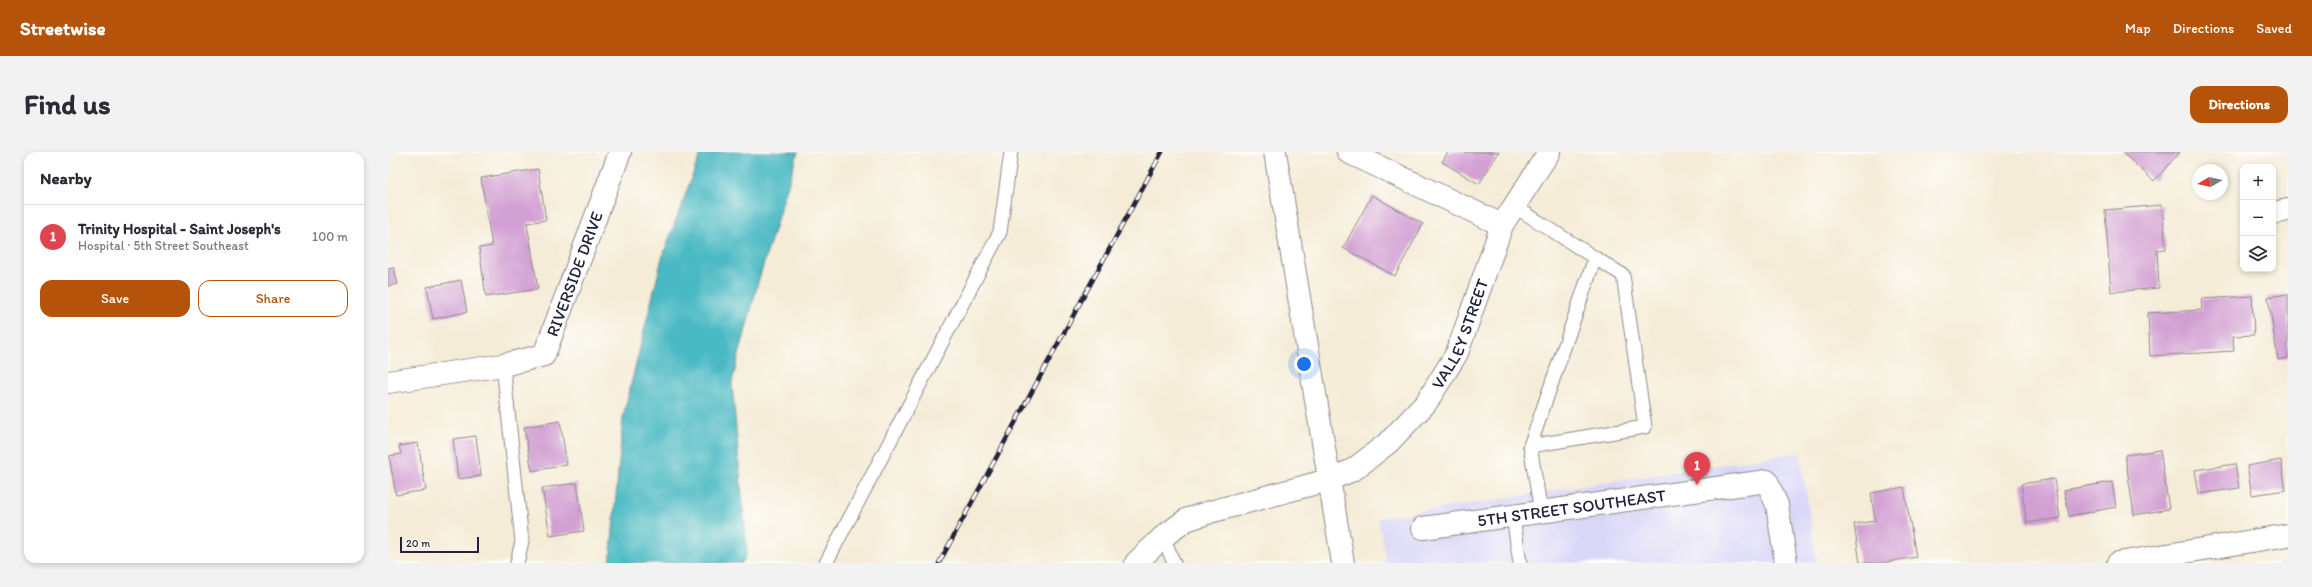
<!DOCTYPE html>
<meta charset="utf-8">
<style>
:root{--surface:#fff;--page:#f2f2f3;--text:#2b2b33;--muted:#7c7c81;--line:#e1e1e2;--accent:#b45309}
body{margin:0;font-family:Itim,sans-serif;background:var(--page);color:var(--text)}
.controls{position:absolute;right:12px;top:12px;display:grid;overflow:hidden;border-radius:8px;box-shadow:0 2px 6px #0003}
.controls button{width:36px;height:36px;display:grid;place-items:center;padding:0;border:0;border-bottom:1px solid var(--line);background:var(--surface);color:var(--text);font:20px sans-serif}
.compass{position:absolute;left:1804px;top:12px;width:36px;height:36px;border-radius:50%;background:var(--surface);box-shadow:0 2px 6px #0003;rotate:261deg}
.scale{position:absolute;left:12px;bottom:10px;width:79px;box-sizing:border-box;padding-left:4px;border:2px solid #22223b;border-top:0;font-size:11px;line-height:14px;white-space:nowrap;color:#22223b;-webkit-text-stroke:3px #fdfcf7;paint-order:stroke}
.you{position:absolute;left:916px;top:212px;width:14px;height:14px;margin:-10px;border:3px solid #fff;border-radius:50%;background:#1a73e8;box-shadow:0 0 0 6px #1a73e833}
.badge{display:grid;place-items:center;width:26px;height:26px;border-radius:50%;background:var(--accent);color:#fff;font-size:13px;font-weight:700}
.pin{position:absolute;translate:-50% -33px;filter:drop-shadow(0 1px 2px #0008)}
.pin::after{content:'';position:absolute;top:21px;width:14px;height:12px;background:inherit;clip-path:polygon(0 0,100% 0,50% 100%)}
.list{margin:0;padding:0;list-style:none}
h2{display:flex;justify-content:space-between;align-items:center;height:52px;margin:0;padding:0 16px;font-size:17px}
h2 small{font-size:13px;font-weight:400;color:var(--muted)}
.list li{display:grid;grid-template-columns:26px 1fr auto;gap:12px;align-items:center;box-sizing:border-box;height:64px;padding:0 16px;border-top:1px solid var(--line)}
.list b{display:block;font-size:15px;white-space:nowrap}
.list p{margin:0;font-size:13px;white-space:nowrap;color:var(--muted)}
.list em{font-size:13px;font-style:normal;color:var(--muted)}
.actions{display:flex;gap:8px;padding:12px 16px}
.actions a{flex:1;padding:9px 0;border:1px solid var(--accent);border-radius:12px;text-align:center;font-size:14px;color:var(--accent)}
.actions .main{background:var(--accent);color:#fff}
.icon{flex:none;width:22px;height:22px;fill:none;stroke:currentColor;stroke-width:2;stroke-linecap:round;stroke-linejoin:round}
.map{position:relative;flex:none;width:1900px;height:411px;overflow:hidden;border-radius:12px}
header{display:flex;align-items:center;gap:24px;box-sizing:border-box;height:56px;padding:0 20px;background:var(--accent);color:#fff}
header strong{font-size:19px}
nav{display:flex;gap:22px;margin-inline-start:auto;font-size:14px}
.intro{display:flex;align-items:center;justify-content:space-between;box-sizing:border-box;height:96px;padding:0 24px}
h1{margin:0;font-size:28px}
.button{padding:10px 18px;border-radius:12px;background:var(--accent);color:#fff;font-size:14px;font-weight:700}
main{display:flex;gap:24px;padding:0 24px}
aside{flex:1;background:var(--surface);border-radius:12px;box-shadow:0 2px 6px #0003}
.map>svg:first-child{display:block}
</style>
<header>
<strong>Streetwise</strong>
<nav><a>Map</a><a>Directions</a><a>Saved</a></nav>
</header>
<div class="intro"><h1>Find us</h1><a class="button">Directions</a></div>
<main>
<aside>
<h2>Nearby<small></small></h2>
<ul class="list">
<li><span class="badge" style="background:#e0444e">1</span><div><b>Trinity Hospital - Saint Joseph's</b><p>Hospital · 5th Street Southeast</p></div><em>100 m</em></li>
</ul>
<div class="actions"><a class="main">Save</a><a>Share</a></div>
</aside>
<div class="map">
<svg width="1900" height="411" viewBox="0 0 1900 411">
<rect width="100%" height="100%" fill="#fdfcf7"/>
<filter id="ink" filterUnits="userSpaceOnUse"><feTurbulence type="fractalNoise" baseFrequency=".025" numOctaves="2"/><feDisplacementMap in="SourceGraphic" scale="8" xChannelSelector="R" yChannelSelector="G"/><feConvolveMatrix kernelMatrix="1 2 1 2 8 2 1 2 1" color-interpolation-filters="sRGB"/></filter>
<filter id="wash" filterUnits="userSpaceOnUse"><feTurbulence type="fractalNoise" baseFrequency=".012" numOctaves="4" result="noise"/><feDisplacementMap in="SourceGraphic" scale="16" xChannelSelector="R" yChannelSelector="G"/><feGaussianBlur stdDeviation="0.9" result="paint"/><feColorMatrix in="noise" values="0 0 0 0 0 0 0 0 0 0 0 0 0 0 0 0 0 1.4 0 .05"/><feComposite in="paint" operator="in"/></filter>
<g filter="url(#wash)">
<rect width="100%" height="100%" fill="#f5ecd7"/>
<polygon fill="#d9d7f8" points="1412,300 1429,411 998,411 990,366"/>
<polygon fill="#4ab9c3" stroke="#366e7f" points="313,0 410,0 371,127 344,230 359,401 354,411 222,411 235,265 274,106"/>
<g id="blocks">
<g fill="#d29fd3">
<polygon points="1060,0 1111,0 1091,32 1054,10"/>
<polygon points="1734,0 1792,0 1766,29"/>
<polygon points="150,17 158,68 139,71 150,137 98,145 91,96 104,94 93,26"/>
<polygon points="984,43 1035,72 1007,124 955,96"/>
<polygon points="1774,53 1778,97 1769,98 1771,136 1723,140 1717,58"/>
<polygon points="6,116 10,132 0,134 0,117"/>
<polygon points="73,128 79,160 45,167 39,135"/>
<polygon points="1900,142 1900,206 1890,208 1880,145"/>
<polygon points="1864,144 1866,183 1845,184 1846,199 1762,204 1760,161 1814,158 1813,147"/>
<polygon points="172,269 179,313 144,319 136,275"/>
<polygon points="88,284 93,324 70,327 65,287"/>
<polygon points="30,291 38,338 8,343 1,304 13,302 11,294"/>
<polygon points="1772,298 1781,357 1746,363 1737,303"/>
<polygon points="1893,308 1898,338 1864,343 1859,314"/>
<polygon points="1847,312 1851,336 1811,342 1807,318"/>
<polygon points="1666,327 1672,366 1639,371 1633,332"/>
<polygon points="1724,330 1728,355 1681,364 1676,338"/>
<polygon points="189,331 196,379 162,384 154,336"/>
<polygon points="1516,335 1528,405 1493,411 1472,411 1466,372 1487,369 1483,341"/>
</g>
</g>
</g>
<g filter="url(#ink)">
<use href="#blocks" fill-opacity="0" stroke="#8c8789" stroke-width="1"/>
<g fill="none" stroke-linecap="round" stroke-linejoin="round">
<g stroke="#8c8789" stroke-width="15">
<g id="service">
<polyline points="1126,54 1207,106 1142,294"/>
<polyline points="115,213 134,389 129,411"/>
<polyline points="1153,360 1142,294 1257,275 1235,123 1207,106"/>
<polyline points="1125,364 1132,411"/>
<polyline points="775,385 786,411"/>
<polyline points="438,411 612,80 623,0"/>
</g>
</g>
<g stroke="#8c8789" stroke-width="24">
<g id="minor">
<polyline points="960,0 1114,73"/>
<polyline points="1885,61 1900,58"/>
<path id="s1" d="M0 230 115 213 156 203 232 0"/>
<path id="s2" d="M1035 376 1379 329 1389 353 1398 411"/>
<polyline points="1730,411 1900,383"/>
</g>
</g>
<g stroke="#8c8789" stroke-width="24">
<polyline id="tertiary" points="748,411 775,385 798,368 822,360 940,328"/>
</g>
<g stroke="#8c8789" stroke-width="24">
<g id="primary">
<polyline points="887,0 955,411"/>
<path id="s3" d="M940 328 965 318 978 308 1001 290 1038 251 1069 201 1114 73 1161 0"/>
</g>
</g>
<use href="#service" stroke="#fff" stroke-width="13"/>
<use href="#minor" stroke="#fff" stroke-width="22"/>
<use href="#tertiary" stroke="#fff" stroke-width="22"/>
<use href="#primary" stroke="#fff" stroke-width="22"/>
<g stroke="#22223b" stroke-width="4.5">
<polyline id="rail" points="551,411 774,0"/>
</g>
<use href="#rail" stroke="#fdfcf7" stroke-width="3" stroke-dasharray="9" stroke-linecap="butt"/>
</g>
</g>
<g text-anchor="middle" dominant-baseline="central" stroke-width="3" stroke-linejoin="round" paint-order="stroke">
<g font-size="17" fill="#22223b" stroke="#fdfcf7">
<text stroke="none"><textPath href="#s1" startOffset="245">RIVERSIDE DRIVE</textPath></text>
<text stroke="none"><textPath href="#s3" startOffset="204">VALLEY STREET</textPath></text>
<text stroke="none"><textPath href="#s2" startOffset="150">5TH STREET SOUTHEAST</textPath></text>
</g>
</g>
</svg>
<div class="controls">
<button>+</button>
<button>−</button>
<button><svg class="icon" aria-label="layers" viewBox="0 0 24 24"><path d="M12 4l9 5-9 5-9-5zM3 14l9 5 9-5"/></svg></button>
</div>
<svg class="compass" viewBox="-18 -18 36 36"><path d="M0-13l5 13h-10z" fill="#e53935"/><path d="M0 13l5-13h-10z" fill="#7c7c81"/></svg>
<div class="scale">20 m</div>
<div class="you"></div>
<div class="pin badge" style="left:1309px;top:333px;background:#e0444e">1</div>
</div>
</main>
